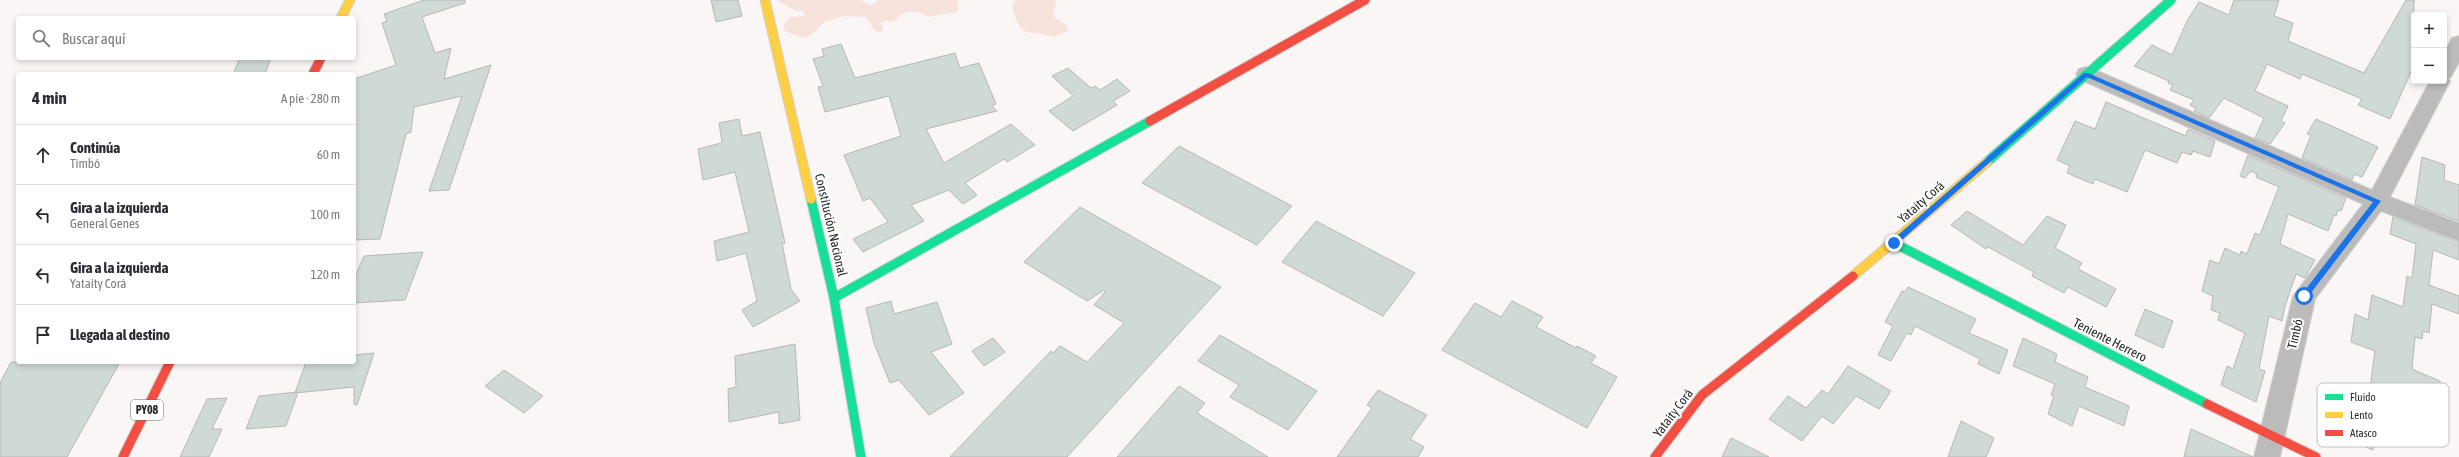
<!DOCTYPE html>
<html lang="es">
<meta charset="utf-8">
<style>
:root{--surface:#fff;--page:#f7f7f7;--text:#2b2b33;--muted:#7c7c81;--line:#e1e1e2}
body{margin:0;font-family:"Asap Condensed",sans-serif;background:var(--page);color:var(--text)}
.controls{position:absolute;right:12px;top:12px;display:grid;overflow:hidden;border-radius:4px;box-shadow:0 2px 6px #0003}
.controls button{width:36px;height:36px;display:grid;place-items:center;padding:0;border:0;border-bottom:1px solid var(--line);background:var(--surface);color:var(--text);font:20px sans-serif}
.stop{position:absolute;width:12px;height:12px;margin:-9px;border:3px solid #1a73e8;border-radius:50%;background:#fff}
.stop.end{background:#1a73e8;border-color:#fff;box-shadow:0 1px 4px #0008}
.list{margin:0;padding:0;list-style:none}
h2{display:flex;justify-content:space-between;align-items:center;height:52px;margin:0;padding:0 16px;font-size:17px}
h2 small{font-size:13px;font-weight:400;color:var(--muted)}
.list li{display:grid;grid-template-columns:26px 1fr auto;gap:12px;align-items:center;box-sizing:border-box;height:60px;padding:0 16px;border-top:1px solid var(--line)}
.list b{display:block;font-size:15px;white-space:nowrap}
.list p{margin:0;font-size:13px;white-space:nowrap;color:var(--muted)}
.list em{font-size:13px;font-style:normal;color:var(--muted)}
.icon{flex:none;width:22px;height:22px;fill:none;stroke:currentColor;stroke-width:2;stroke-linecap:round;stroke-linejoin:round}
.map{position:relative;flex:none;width:2459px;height:457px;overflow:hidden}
.search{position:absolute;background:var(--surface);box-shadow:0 2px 6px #0003;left:16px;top:16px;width:340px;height:44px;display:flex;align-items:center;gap:10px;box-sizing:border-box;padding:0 14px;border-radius:4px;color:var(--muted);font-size:15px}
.panel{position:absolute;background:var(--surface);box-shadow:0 2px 6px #0003;left:16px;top:72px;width:340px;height:292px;border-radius:4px}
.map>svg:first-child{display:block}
</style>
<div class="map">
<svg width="2459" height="457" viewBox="0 0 2459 457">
<rect width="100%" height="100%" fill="#f9f6f5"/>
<g fill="#f8e3dc">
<polygon points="776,0 860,0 871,5 879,0 957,0 959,8 957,12 928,17 917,12 909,12 902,14 893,22 887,21 880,23 883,27 882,32 875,31 866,17 845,16 824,22 811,35 803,38 785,31 783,26 790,17 805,16 803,11 796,11"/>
<path d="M1015 0H1056L1053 16 1067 26 1068 31 1054 37C1025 28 1022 42 1012 6Z"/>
</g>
<g fill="#cfd9d6" stroke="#b7b7b6">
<polygon points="424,0 465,0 465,3 422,17 435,53 451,48 444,79 491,65 449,190 429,191 462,96 414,107 411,132 406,134 380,239 354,240 354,79 396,65 382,23 387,21 384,14"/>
<polygon points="711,0 738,0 742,16 716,22"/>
<polygon points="2234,0 2279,0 2274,16 2293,23 2288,41 2364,73 2406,0 2414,0 2414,65 2390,119 2358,105 2362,99 2302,74 2300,79 2267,64 2255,91 2288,106 2281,121 2285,123 2270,144 2255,138 2264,118 2224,98 2209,118 2194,111 2196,108 2190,105 2194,100 2170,90 2173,85 2168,83 2169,81 2134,66 2152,45 2172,55 2187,21 2199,2 2229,15"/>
<polygon points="841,44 855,78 955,53 960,68 979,63 996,104 992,106 997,111 926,129 944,163 1011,124 1035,145 1007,162 1004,159 965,183 977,195 963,204 949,190 911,205 924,221 863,252 853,239 888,222 870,198 863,201 844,155 901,136 889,96 825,112 818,87 823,86 813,59 824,56 822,49"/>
<polygon points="240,58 271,58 265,74 233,74"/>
<polygon points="1068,68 1091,88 1095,86 1100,90 1117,79 1130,91 1113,101 1117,105 1073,131 1049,111 1073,96 1052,76"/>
<polygon points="2106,102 2186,136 2188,129 2215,141 2210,157 2193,151 2191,155 2182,152 2177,163 2145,150 2127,192 2095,179 2093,184 2067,173 2070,166 2057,160 2075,121 2095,129"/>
<polygon points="739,119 742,136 760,132 785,243 782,243 791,289 800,301 753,327 742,310 757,301 746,253 717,261 714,241 749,232 735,172 703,180 698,149 721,143 722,141 719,123"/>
<polygon points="2316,119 2378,147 2362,177 2354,174 2352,180 2302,158 2311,135 2307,134"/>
<polygon points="1179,146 1292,206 1257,245 1142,183"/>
<polygon points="2248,155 2346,198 2341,211 2338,210 2336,216 2334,215 2328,231 2288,214 2280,244 2315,260 2305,278 2296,274 2285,306 2282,321 2269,316 2259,369 2265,371 2256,402 2221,385 2227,366 2233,369 2245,333 2218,320 2220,313 2211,310 2213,296 2202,291 2210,260 2219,264 2225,248 2240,255 2241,251 2247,254 2255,233 2260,235 2279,187 2256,177 2257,174 2251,171 2245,178 2240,176"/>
<polygon points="2422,157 2445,165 2444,180 2459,185 2459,221 2415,205"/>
<polygon points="1080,207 1221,287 1067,457 950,457 1051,351 1053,353 1060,346 1087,362 1124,323 1094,305 1105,292 1104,290 1087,301 1024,262"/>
<polygon points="1967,211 2023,245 2047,216 2066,225 2055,248 2082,263 2078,269 2116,289 2106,307 2068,287 2064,293 2032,276 2034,272 1988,247 1986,249 1951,225"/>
<polygon points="2393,217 2459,242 2459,260 2433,250 2429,285 2459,296 2459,314 2432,304 2429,333 2423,331 2422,339 2415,337 2412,369 2440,381 2438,404 2409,392 2405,428 2377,417 2373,450 2336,434 2343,384 2369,395 2375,351 2351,342 2355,314 2368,320 2372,295 2403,307 2407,276 2412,278 2416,244 2390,234"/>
<polygon points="1316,221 1415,273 1383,316 1282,262"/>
<polygon points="423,252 405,300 354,303 354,279 364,256"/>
<polygon points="1908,287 1976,319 1969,333 2008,350 1999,374 1978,364 1980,359 1915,326 1911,335 1907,333 1891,361 1878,355 1893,326 1885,322 1902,291 1905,292"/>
<polygon points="891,301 894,314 937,302 952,344 931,352 964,393 929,415 899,380 890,383 874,343 866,308"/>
<polygon points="1512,301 1543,317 1536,327 1576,348 1577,346 1596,356 1591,363 1617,377 1587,428 1442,350 1475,303 1501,317"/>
<polygon points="2145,309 2173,321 2163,348 2135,335"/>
<polygon points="1220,335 1317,391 1288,430 1230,397 1239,385 1198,361"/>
<polygon points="993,338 1005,352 984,366 972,351"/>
<polygon points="2023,338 2057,354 2055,362 2088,377 2085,387 2129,406 2124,426 2079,406 2072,426 2048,414 2054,396 2051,395 2055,384 2013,366"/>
<polygon points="795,344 800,420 779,424 779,412 729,422 728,389 736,387 735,356"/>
<polygon points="374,353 357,405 354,404 354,387 295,393 306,362 354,362 354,355"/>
<polygon points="11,362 120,362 67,457 0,457 0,383"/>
<polygon points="1848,366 1891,391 1879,409 1856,396 1833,424 1822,416 1802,441 1769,419 1788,396 1806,408 1822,390 1828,394"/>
<polygon points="504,370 543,396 524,413 485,386"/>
<polygon points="1179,386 1205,403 1197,413 1268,457 1117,457"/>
<polygon points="1378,390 1427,415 1410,439 1424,447 1418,457 1337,457 1372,408 1367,405"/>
<polygon points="298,392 286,426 246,429 259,396"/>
<polygon points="227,398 212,429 222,429 209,457 180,457 207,399"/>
<polygon points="1961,421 1994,438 1986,457 1948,457"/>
<polygon points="2191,429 2253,457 2184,457"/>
<polygon points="1731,438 1769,457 1722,457"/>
</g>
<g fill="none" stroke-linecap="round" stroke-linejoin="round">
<g stroke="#d3d1d1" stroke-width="2">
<polygon id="street" points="2459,36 2459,62 2451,77 2448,78 2450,81 2390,197 2459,223 2459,241 2381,211 2315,299 2280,457 2254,457 2293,296 2363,204 2079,79 2076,74 2079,69 2086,67 2093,69 2372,190 2430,81 2444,81 2444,53 2452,38"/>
</g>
<g stroke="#d3d1d1" stroke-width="11">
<g id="fast">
<polyline points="1987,162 2171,0"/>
<polyline points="811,199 834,298 861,457"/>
<polyline points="1894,243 2207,404"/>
<polyline points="834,298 1150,121"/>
</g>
</g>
<g stroke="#d3d1d1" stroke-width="11">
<g id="slow">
<polyline points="765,0 811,199"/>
<polyline points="341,18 350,0"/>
<polyline points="1853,276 1987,162"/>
</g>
</g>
<g stroke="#d3d1d1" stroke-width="11">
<g id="jam">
<polyline points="313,74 321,58"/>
<polyline points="1150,121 1365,0"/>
<polyline points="2207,404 2316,457"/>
<polyline points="123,457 170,362"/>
<polyline points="1655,457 1702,395 1853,276"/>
</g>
</g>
<use href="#street" fill="#bcbbbb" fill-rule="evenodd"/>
<use href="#fast" stroke="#16e098" stroke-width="9"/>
<use href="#slow" stroke="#ffcf43" stroke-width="9"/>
<use href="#jam" stroke="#f24e42" stroke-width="9"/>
</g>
<polygon fill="#1a73e8" points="2084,73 2088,73 2381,201 2307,298 2302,298 2302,294 2373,202 2087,77 1896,245 1891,245 1891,241"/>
<g text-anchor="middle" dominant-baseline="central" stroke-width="4" stroke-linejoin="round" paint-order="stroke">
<rect fill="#fff" stroke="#6b6969" stroke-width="1" x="131" y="400" width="32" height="20" rx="3"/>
<g font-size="12" font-weight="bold" fill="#2b2929">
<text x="147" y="410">PY08</text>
</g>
<g font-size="13" fill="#2b2929" stroke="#fff">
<text transform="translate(1921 202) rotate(-41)">Yataity Corá</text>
<text transform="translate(831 225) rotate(77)">Constitución Nacional</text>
<text transform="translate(2295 334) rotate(-77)">Timbó</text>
<text transform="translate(2110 340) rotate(27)">Teniente Herrero</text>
<text transform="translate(1673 413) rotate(-53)">Yataity Corá</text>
</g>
</g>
<rect x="2317" y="383" width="132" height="64" rx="6" fill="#fff" stroke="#bfbfbf" stroke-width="1"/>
<rect x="2325" y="394" width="18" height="6" fill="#16e098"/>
<rect x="2325" y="412" width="18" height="6" fill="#ffcf43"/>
<rect x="2325" y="430" width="18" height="6" fill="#f24e42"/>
<g font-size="11" fill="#2b2929">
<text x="2350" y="401">Fluido</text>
<text x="2350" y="419">Lento</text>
<text x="2350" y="437">Atasco</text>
</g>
</svg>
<div class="controls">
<button>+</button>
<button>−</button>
</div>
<div class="stop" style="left:2304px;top:296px"></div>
<div class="stop end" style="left:1894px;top:243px"></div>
<div class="search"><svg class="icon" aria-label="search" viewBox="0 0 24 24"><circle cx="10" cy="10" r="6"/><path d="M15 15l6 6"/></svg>Buscar aquí</div>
<section class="panel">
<h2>4 min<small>A pie · 280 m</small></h2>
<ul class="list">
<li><svg class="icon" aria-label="ahead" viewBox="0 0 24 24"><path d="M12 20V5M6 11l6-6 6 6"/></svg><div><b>Continúa</b><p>Timbó</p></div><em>60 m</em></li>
<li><svg class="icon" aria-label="left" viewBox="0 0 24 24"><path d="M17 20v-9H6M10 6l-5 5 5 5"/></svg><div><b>Gira a la izquierda</b><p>General Genes</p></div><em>100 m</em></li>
<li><svg class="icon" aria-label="left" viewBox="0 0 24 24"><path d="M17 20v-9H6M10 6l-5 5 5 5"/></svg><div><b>Gira a la izquierda</b><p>Yataity Corá</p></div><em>120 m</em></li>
<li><svg class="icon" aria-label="arrive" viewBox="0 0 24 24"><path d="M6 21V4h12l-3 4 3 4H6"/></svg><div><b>Llegada al destino</b></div></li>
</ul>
</section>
</div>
